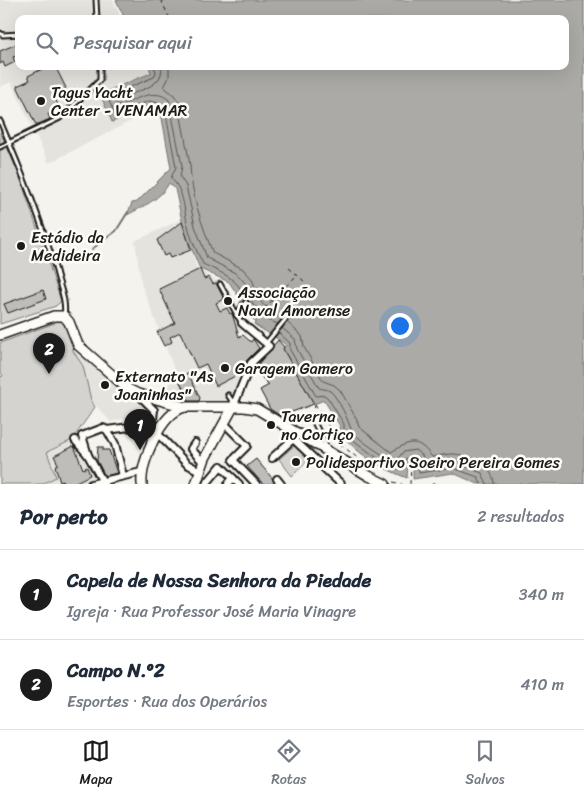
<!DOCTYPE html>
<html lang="pt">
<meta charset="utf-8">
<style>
:root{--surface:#fff;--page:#f6f6f7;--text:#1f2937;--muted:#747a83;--line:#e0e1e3;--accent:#1c1c1c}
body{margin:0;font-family:Sriracha,sans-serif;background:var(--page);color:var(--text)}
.you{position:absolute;left:399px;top:325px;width:18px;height:18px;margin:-12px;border:4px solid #fff;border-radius:50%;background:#1a73e8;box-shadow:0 0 0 8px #1a73e833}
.badge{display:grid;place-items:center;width:32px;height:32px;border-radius:50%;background:var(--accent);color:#fff;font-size:16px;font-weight:700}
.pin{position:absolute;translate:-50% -41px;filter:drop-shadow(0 1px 2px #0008)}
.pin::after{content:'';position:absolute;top:26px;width:18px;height:15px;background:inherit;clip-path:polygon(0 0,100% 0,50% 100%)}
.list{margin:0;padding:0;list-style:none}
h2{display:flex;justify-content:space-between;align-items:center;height:65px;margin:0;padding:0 20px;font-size:21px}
h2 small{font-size:16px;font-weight:400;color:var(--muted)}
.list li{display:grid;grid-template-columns:32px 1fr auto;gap:15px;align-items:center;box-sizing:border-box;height:90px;padding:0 20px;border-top:1px solid var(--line)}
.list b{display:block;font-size:19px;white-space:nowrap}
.list p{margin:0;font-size:16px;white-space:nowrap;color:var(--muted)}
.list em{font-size:16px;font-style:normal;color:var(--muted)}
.icon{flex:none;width:28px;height:28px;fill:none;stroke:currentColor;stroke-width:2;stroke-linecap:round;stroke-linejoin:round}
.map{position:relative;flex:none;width:584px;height:484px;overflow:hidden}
.search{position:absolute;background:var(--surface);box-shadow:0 5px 20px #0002;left:15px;right:15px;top:15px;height:55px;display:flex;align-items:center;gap:12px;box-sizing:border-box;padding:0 18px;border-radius:10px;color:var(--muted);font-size:19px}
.sheet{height:245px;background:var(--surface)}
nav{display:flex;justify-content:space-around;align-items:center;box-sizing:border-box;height:70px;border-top:1px solid var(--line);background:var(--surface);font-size:14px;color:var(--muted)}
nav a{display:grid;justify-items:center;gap:2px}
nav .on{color:var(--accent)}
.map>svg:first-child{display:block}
</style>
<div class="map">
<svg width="584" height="484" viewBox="0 0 584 484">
<rect width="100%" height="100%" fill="#f4f3ee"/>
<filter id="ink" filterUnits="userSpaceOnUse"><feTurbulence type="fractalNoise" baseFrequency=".02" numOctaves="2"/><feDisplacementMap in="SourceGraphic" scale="10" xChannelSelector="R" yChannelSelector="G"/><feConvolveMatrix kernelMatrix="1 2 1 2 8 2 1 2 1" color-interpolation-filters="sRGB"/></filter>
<g filter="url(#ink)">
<g fill="#e4e3de">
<polygon points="0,0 113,0 121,19 19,19 19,66 149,66 152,73 100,94 112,122 150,106 160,106 49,163 11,82 0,87"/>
<polygon points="180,220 197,268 227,287 249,324 231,339 246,368 233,405 158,398 177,376 142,286 135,241"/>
<polygon points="76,350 151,410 152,413 144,420 121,419 111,422 91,400 73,351"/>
<polygon points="72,440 85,455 95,477 82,484 42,484 56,477 47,453"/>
</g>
<g fill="#d4d3cf" stroke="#787876">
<polygon points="0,132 19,174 61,301 56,306 0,324"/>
<path d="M54 319H59C67 326 75 341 73 351L83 366 91 400 95 407 72 440 47 452 56 477 42 484H0V377L3 376 0 371V343L55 323Z"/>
<polygon points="295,445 310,459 292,476 279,459"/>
</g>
<path fill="#abaaa6" stroke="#72716f" d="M116 0H584V484H478L453 473 413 479V461L408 462 407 478C381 468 354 453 338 429L340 426 324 400 314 404 283 349 286 345C275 336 265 332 254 324L256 321 238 308 241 300 229 282 200 269 184 230 175 189 169 183C161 199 142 207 127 215L132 203 137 202 171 168 160 107 150 106 112 122 100 94 151 73 149 66H565V19H125Z"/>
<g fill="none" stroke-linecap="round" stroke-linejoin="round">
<g stroke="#555553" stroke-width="1">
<path d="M154 66 156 72 154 77 109 96 108 99 115 114 149 101 164 104 176 167 171 178C185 192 183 208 188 226 191 239 197 252 203 264 223 274 237 277 246 299"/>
<path d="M161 66C167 87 131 93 117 99V105L120 106C134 100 155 87 169 100L182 166 180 177 186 186 195 226 207 258 237 274 246 284 253 305 263 312 267 320 278 324"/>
<path d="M169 66V77L164 87 174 95 178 101 190 165C191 193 202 226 213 253L243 269 252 279 260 301 273 315 283 318"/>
<path d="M287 322 302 336 304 347 323 381 334 385 340 390 356 418 359 427 391 452C410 441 417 437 432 457 439 456 445 454 452 454 469 454 494 466 494 484"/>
<path d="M282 328 295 339 297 349 319 388C322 389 327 389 330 391 338 397 348 420 351 429 354 437 388 460 396 461L403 452 415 450 422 455 426 466 455 462 482 473 487 484"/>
<polyline points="278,332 290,343 290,350 316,396 324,395 328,398 344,424 344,430 348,436 385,464 401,470 405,459 413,456 418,461 419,473 453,468 478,477 481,484"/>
</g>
<polyline stroke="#72716f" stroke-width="2" points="92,249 116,231 128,212"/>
</g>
<g fill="#bebdba" stroke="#1c1c1c">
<polygon points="19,43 19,55 13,57 15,62 5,67 3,62 0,64 0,51"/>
<polygon points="48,66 55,66 66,88 53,94 60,109 48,114 50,119 36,125 17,86 30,80 28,76"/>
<polygon points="182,222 191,250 170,258 168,254 164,256 157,240"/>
<polygon points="200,269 204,279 209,277 213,284 216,283 224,299 216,303 220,311 227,308 230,314 232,313 239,337 243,335 251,342 253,339 259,348 247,360 241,373 216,386 206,364 197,368 180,332 170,337 172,342 164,346 157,332 175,323 159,289"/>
<polygon points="43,290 46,299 8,313 4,304"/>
<polygon points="278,340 284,347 283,349 314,404 281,416 270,409 260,390 269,385 254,369"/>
<polygon points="188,373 200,398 199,401 189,401 178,378"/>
<polygon points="74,446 83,469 87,467 90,475 72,484 65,484 63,481 60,482 55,466 58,464 54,456"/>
<polygon points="98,447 103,447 103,450 109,450 117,473 105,476 97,461"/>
<polygon points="256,459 272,478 275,484 263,484 247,466"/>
</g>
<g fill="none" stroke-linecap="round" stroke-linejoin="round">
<g stroke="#1c1c1c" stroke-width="7">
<g id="lane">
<polyline points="96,0 97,19"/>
<polyline points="0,33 3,35 19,34"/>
<path d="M0 121C21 170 41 219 56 271 59 285 67 301 64 316"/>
<polyline points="0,147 60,118 100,80 100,66"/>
<polyline points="220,284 241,322"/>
<polyline points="236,315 246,302"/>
<polyline points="267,342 293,310"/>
<polyline points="228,395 234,404"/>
<polyline points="313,420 327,448"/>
</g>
</g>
<g stroke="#1c1c1c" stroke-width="10">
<g id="street">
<polyline points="138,394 154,410 150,445"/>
<polyline points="233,407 251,363 269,346 242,323"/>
<polyline points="225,424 247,446 233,460 256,484"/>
<polyline points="107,430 115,444 123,476"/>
<polyline points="292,430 288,434 341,484"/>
<polyline points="158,434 187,464 200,471"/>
<polyline points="75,440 88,455 104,484"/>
<polyline points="195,443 191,449 203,462"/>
<polyline points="88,455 82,436 103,428 107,430 153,424"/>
<polyline points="272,458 293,439"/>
<polyline points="277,479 281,484"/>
<polyline points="91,484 141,472"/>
<polyline points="206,484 221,466 233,478"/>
<polyline points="228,484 233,478 239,484"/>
</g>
</g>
<g stroke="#1c1c1c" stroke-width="12">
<g id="secondary">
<polyline points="0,335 54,316 64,316 69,322 78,345 128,389 138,394 185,407 244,407 257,409 369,476 385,484"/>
<path d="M142 484C140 462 161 413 185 407"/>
<polyline points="196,484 205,458 233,407"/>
</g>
</g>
<g stroke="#1c1c1c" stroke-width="1" stroke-dasharray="4 4" stroke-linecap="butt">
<polyline points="161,0 170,19"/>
<polyline points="289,268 304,281"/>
<polyline points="253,320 297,275"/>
<polyline points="315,404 339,443 365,464"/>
<polyline points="313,416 315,405"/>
<polyline points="393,482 402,484"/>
<polyline points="410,484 411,465"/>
<polyline points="432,484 439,484"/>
</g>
<use href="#lane" stroke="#fdfcf7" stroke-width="3"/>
<use href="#street" stroke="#fdfcf7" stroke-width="6"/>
<use href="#secondary" stroke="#fdfcf7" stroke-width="9"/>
</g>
</g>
<g fill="#1c1c1c" stroke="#fdfcf7" stroke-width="2">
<circle cx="41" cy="101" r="5"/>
<circle cx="21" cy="246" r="5"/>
<circle cx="228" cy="301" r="5"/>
<circle cx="225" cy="368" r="5"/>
<circle cx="105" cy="385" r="5"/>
<circle cx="271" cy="425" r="5"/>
<circle cx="296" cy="462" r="5"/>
</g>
<g text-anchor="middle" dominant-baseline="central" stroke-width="5" stroke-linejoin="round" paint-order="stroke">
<g font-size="16" fill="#1c1c1c" stroke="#fdfcf7" text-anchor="start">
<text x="51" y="92">Tagus Yacht<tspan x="51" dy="18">Center - VENAMAR</tspan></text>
<text x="31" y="237">Estádio da<tspan x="31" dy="18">Medideira</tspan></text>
<text x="238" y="292">Associação<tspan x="238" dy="18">Naval Amorense</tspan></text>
<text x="235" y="368">Garagem Gamero</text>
<text x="115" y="376">Externato "As<tspan x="115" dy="18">Joaninhas"</tspan></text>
<text x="281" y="416">Taverna<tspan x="281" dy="18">no Cortiço</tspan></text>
<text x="306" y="462">Polidesportivo Soeiro Pereira Gomes</text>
</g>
</g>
</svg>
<div class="you"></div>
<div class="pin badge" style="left:140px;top:450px">1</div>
<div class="pin badge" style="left:49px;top:374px">2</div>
<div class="search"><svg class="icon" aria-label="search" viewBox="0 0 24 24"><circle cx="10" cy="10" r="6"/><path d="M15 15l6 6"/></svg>Pesquisar aqui</div>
</div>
<section class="sheet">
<h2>Por perto<small>2 resultados</small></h2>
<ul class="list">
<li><span class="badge">1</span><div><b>Capela de Nossa Senhora da Piedade</b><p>Igreja · Rua Professor José Maria Vinagre</p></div><em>340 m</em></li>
<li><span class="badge">2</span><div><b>Campo N.º2</b><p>Esportes · Rua dos Operários</p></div><em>410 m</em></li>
</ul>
</section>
<nav>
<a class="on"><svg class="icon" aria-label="map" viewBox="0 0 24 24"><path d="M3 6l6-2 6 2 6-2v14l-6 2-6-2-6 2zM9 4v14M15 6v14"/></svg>Mapa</a>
<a><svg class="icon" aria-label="directions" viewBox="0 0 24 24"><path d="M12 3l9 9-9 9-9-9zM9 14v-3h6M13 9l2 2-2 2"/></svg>Rotas</a>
<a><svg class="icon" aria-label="saved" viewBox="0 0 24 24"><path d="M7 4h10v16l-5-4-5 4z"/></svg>Salvos</a>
</nav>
